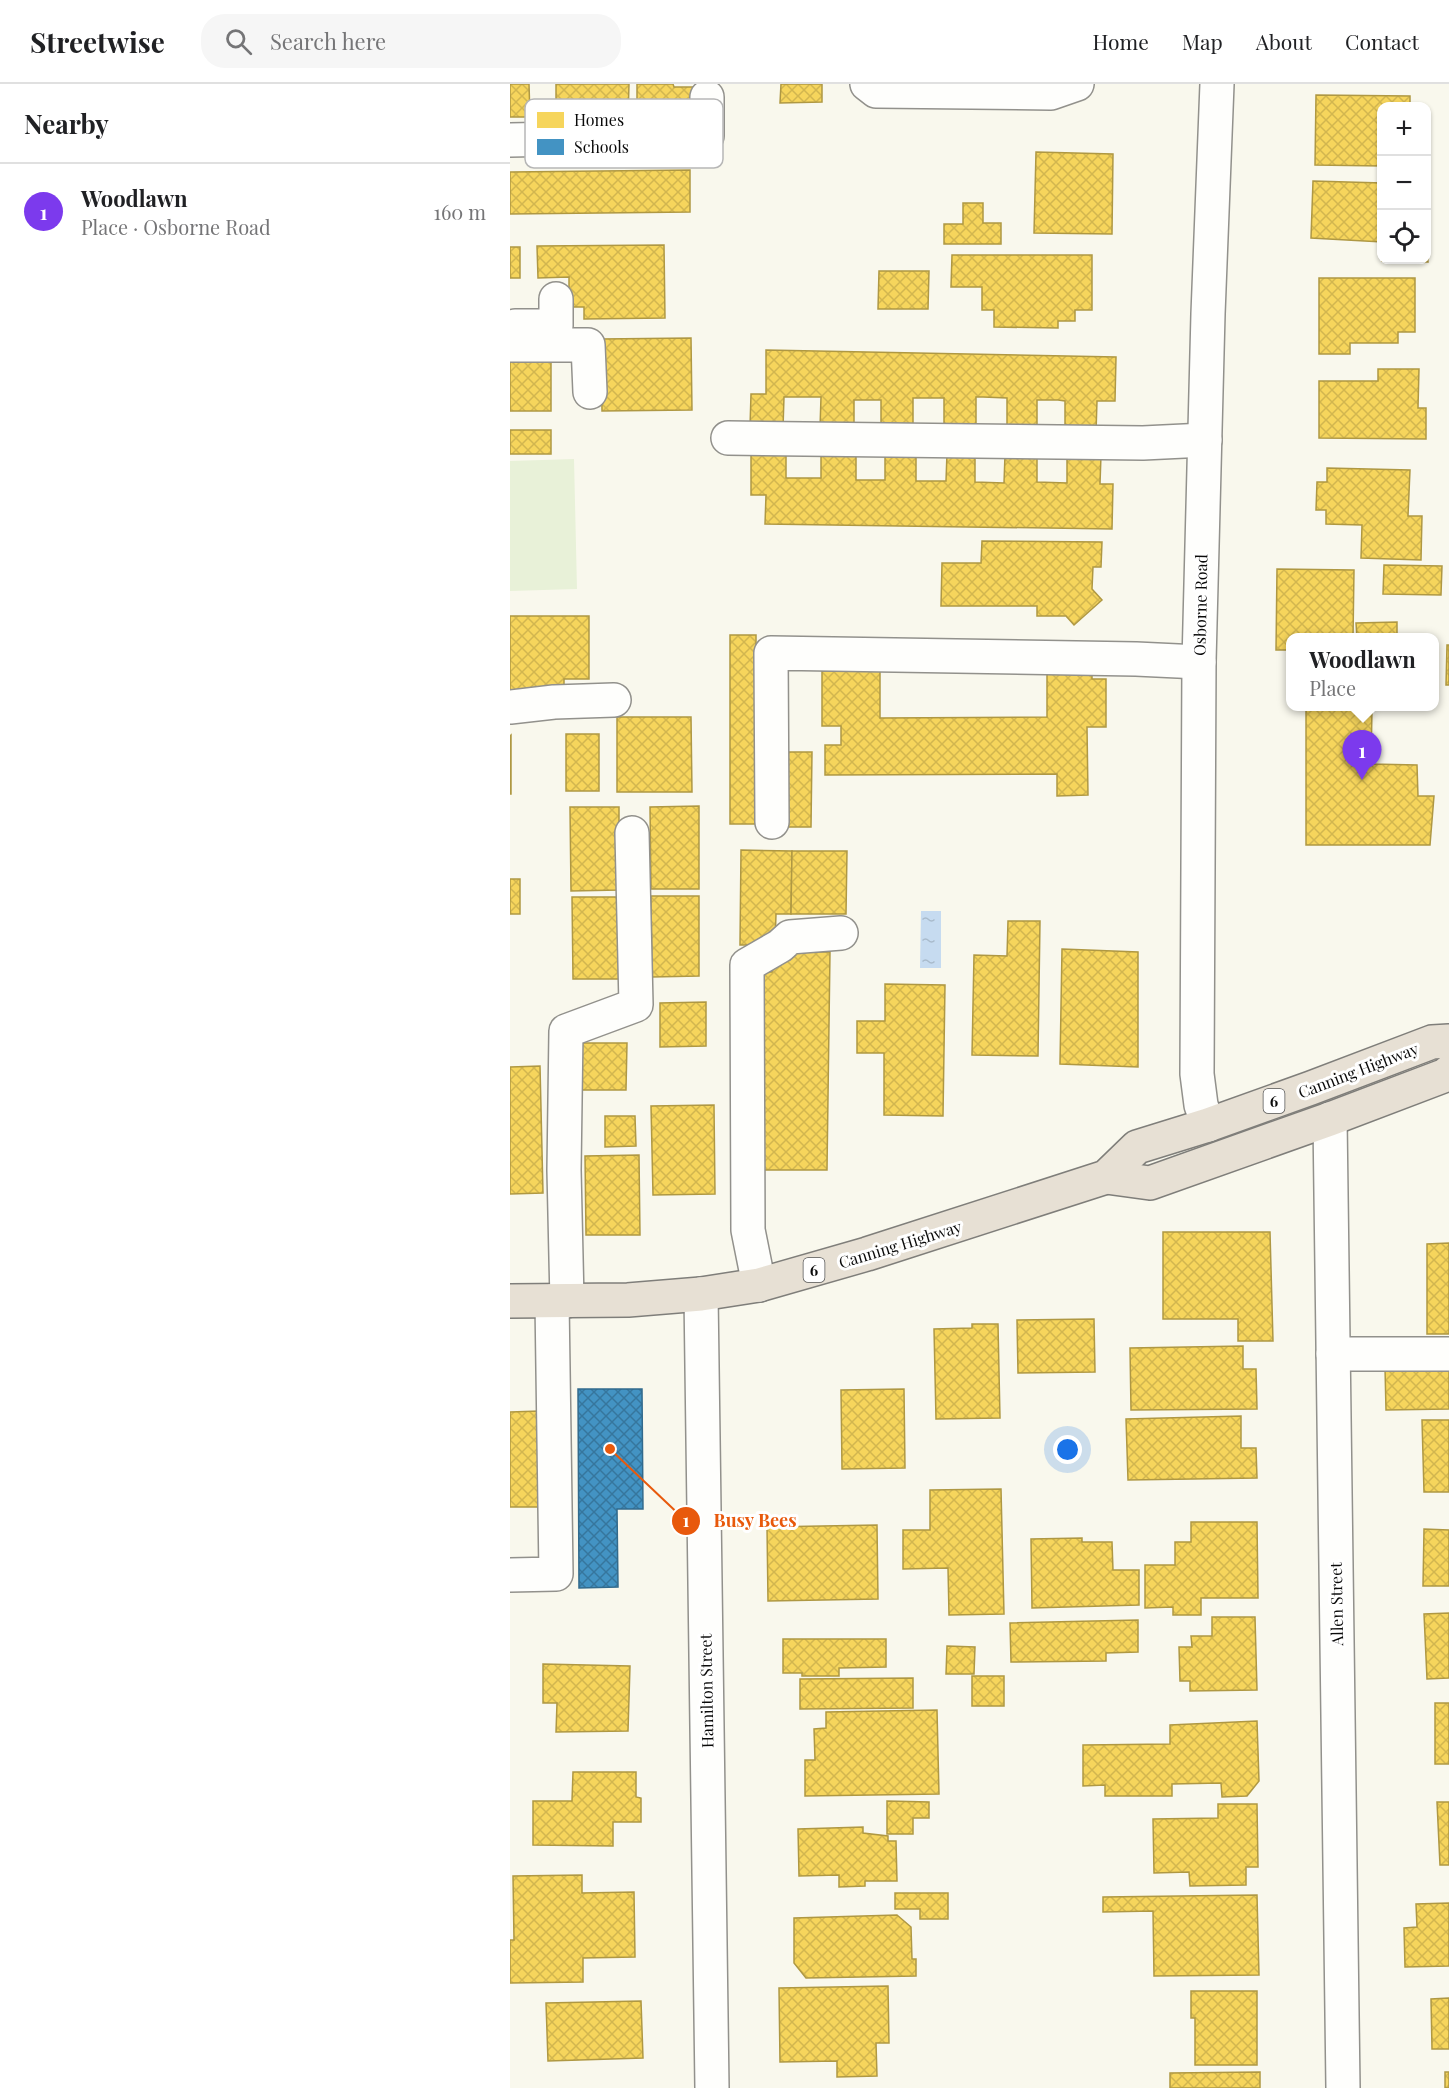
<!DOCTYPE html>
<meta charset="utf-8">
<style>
:root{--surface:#fff;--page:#f6f6f6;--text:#202124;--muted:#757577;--line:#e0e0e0;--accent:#7c3aed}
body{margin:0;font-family:"Playfair Display",serif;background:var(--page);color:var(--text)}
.controls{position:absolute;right:18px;top:18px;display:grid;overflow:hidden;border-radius:12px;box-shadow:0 2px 4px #0004}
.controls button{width:54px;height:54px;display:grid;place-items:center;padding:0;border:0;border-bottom:2px solid var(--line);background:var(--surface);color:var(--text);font:30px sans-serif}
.you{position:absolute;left:558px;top:1366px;width:21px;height:21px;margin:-15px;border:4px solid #fff;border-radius:50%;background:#1a73e8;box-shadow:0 0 0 9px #1a73e833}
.badge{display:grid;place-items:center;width:39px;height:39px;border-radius:50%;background:var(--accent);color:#fff;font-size:20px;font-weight:700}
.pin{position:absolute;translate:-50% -50px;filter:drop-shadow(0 2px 3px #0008)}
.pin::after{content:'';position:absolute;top:32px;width:21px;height:18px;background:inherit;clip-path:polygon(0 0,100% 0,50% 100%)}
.popup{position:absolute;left:776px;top:549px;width:153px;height:78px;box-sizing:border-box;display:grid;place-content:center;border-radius:12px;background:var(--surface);filter:drop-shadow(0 2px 4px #0005);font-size:20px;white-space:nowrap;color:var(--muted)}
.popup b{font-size:22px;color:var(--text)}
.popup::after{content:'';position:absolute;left:50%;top:100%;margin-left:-12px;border:12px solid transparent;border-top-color:var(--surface)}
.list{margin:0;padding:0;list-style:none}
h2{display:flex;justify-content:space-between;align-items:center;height:78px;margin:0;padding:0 24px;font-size:26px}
h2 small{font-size:20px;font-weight:400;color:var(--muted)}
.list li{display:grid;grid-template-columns:39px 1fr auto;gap:18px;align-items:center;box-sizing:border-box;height:96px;padding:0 24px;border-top:2px solid var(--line)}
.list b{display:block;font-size:22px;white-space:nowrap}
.list p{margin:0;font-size:20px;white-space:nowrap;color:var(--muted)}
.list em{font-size:20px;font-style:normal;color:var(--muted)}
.icon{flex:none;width:33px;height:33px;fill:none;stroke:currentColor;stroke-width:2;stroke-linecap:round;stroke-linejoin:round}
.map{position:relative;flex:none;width:939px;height:2004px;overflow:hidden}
header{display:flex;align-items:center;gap:36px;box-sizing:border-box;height:84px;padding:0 30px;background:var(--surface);border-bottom:2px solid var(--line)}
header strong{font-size:28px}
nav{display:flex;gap:33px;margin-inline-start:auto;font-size:21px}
.search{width:420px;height:54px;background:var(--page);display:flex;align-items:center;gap:15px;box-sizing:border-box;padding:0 21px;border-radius:24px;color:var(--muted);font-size:22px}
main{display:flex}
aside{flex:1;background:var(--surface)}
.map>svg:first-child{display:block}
</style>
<header>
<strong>Streetwise</strong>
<div class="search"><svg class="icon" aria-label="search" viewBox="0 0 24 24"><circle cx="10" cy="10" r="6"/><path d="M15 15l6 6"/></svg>Search here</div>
<nav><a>Home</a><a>Map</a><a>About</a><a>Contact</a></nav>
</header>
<main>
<aside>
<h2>Nearby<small></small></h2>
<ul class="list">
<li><span class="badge">1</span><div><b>Woodlawn</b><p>Place · Osborne Road</p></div><em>160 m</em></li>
</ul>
</aside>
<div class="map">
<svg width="939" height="2004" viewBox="0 0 939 2004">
<defs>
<pattern id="water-ripples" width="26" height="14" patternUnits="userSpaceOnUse" patternTransform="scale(1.5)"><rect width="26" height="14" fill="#c6dbf0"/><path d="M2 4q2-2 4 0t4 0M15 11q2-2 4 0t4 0" fill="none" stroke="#a9bbcc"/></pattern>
<pattern id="homes-cross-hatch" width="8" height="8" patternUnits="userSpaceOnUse" patternTransform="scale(1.5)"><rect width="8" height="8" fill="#f6d55c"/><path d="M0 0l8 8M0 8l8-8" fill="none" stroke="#d2b64f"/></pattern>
<pattern id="schools-cross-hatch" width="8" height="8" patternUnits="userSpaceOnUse" patternTransform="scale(1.5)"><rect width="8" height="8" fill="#4393c3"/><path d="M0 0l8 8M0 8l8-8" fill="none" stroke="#36769d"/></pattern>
</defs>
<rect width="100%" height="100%" fill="#f9f8ed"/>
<polygon fill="#e8f1d8" points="64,375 67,505 0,507 0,377"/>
<polygon fill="url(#water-ripples)" points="411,827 431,827 431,884 410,884"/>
<g fill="url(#homes-cross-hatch)" stroke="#af9843" stroke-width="1.5">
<polygon points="0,0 19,0 20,33 0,33"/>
<polygon points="46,0 119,0 118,37 46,37"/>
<polygon points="127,0 163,0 164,3 188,3 187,39 127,39"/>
<polygon points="271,0 312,0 312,18 270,19"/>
<polygon points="806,11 900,12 900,22 872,22 872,82 805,81"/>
<polygon points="526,68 603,70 602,150 524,149"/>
<polygon points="180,86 180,128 0,130 0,88"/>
<polygon points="803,97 872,99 872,158 801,154"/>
<polygon points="453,119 473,119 473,139 491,139 491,160 434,160 434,140 453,140"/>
<polygon points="916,153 918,178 872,177 872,176 916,176"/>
<polygon points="154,161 155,234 74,235 74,223 59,223 59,193 28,194 27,162"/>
<rect x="0" y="163" width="10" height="31"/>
<polygon points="442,171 582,171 582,226 565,226 565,237 548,237 548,244 484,243 484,226 472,226 472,203 441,203"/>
<polygon points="369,187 419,187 418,225 368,225"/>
<polygon points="809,194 905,194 905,248 888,248 888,259 840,259 840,270 809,270"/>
<polygon points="181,254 182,326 92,327 91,255"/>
<polygon points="256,266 606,273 605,317 587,317 586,348 555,348 555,317 548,316 527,316 527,346 497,346 497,314 473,313 466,313 466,345 434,345 434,314 403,314 403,344 371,344 371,316 344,316 344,345 310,344 311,313 274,313 273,344 240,343 241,310 256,310"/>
<rect x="0" y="268" width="41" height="59"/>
<polygon points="868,285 909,285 908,324 916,324 916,355 809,354 809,297 868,297"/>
<rect x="0" y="346" width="41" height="24"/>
<polygon points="241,366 276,366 276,394 311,394 311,369 346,369 346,396 375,396 375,369 406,369 406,397 436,397 437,369 465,369 465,398 494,399 495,371 527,372 527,398 557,399 557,371 591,371 590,400 603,400 602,445 255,440 256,411 241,411"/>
<polygon points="817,384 900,386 898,432 912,432 911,476 851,474 852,441 816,440 816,426 806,426 807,398 817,398"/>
<polygon points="472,457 592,458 591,483 583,483 582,505 592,516 564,541 556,532 527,532 527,522 431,522 432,479 471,479"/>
<polygon points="874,481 932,482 931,511 873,510"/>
<polygon points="767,485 844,486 843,554 780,554 780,566 766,566"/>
<polygon points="0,532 79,532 79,595 54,595 54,607 0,607"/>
<polygon points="887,538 887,554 847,554 846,539"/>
<rect x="220" y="551" width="26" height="189"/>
<polygon points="937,561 939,561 939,601 936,601"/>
<polygon points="537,586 582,586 582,595 596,595 596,643 577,643 578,711 547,712 547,690 315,691 315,661 331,661 331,642 312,642 312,587 370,587 370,634 537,633"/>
<polygon points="796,622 860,622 862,625 861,680 907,681 908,712 924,712 920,761 796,761"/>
<polygon points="107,633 181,633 182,708 107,708"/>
<rect x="56" y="650" width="33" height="57"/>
<polygon points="1,651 1,710 0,710 0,652"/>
<polygon points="278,668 302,668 301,743 278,743"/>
<polygon points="189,722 189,805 141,805 140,723"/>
<polygon points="60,723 109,723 109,806 61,807"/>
<polygon points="231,766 282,767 281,830 266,830 265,861 230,861"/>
<polygon points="282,767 337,767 336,830 281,830"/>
<rect x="0" y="795" width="10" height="35"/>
<polygon points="141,812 189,812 189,892 142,893"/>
<polygon points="62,813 111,813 110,895 63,895"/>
<polygon points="498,837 530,837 528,972 462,971 464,871 497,872"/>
<polygon points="552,865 628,868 628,983 550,980"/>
<polygon points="285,868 320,868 317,1086 250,1086 253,888 262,888 262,870"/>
<polygon points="375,900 435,901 433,1032 374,1031 374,969 347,969 347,937 375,937"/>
<polygon points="196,918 196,962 150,963 150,919"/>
<polygon points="71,959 117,959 116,1006 70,1006"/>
<polygon points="30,982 33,1109 0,1110 0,983"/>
<polygon points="204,1021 205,1110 143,1111 141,1022"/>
<polygon points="95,1032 125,1032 126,1062 95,1063"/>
<polygon points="129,1071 130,1151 76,1151 75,1072"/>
<polygon points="653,1148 760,1148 763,1257 728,1257 728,1235 653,1235"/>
<polygon points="939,1159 939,1250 917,1250 917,1160"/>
<polygon points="584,1235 585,1288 508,1289 507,1236"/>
<polygon points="462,1240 488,1240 490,1334 426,1335 424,1245 462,1244"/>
<polygon points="733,1262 733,1285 746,1285 747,1325 621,1326 620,1264"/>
<polygon points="939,1282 939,1325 876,1326 875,1284"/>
<polygon points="394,1305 395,1384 332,1385 331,1306"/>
<polygon points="29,1327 30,1423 0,1423 0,1328"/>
<polygon points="731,1332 731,1364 746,1364 747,1394 618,1396 616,1335"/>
<polygon points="912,1336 939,1336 939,1408 914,1408"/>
<polygon points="491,1405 494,1530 439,1531 438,1484 393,1485 393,1446 420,1446 420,1406"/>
<polygon points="681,1438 747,1438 748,1514 691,1514 691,1531 663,1531 663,1523 635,1524 635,1481 665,1481 665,1458 681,1458"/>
<polygon points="367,1441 368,1515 258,1517 257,1443"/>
<polygon points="914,1445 939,1446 939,1502 913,1502"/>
<polygon points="572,1454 572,1458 602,1458 603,1486 629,1486 629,1521 522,1524 521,1455"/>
<polygon points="939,1529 939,1594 917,1595 914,1530"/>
<polygon points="702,1533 745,1533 747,1606 680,1607 680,1597 670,1597 669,1563 682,1563 681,1552 702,1552"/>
<polygon points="628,1536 628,1568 596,1569 596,1577 501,1578 500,1539"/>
<polygon points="273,1555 376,1555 376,1583 329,1584 329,1592 292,1592 292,1589 273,1589"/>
<polygon points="437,1562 465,1563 464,1590 436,1590"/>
<polygon points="33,1580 120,1582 118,1647 46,1648 47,1619 33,1619"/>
<rect x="462" y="1592" width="32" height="30"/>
<polygon points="403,1594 403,1624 290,1625 290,1595"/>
<rect x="925" y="1619" width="14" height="61"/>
<polygon points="427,1626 429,1710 295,1712 295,1676 305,1676 304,1645 316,1644 316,1628"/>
<polygon points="747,1637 749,1697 737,1712 712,1713 711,1699 662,1700 662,1712 595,1712 595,1701 573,1702 573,1661 660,1660 660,1641"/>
<polygon points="63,1688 126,1688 126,1713 131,1714 131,1738 103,1738 103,1762 23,1761 23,1717 62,1717"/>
<polygon points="377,1717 419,1718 419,1734 403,1734 403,1750 377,1750"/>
<polygon points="927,1718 939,1718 939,1781 930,1781"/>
<polygon points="708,1720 747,1720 748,1783 736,1783 736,1801 680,1802 679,1788 644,1789 643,1735 708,1734"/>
<polygon points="353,1743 353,1749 378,1752 378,1757 386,1757 387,1797 355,1797 355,1802 329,1803 329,1791 289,1792 288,1745"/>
<polygon points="72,1791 72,1809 124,1808 125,1873 73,1874 73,1898 0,1899 0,1856 4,1856 3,1792"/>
<polygon points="385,1809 438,1809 438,1835 410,1835 410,1825 385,1825"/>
<polygon points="747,1811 749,1891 644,1892 643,1827 593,1828 593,1813"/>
<polygon points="939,1819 939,1882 895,1883 894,1844 907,1843 906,1820"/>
<polygon points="387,1831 401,1843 402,1875 406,1875 406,1892 296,1894 284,1879 284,1834"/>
<polygon points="378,1902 379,1959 366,1959 367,1992 327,1993 327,1977 270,1978 269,1904"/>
<polygon points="681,1907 747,1907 747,1981 685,1981 685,1934 681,1934"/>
<polygon points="939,1914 939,1965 922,1965 921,1915"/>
<polygon points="131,1917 133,1974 38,1977 36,1919"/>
<polygon points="750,1988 750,2004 660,2004 660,1989"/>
<rect x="935" y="1988" width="4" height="16"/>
</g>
<polygon fill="url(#schools-cross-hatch)" stroke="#326a8c" stroke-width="1.5" points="68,1305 132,1305 133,1425 107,1425 108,1503 69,1504"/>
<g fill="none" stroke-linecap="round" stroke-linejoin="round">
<g stroke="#92918c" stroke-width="36">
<g id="minor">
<polyline points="357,0 366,7 541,9 567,0"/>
<polyline points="0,56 197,52 197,13"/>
<polyline points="5,242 46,242 46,215"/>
<polyline points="0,261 78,261 80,308"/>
<polyline points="218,354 633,359 695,356"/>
<polyline points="0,623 44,618 104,616"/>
<polyline points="262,738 261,569 626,575 689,578"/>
<polyline points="820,1035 833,2004"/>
<polyline points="698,1041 691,1021 687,990 689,578 698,230 707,0"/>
<polyline points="249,1201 238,1146 237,881 270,862 280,853 331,849"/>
<polyline points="191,1210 202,2004"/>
<polyline points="57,1217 54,1086 56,947 126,921 122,749"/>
<polyline points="823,1270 939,1270"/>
<polyline points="0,1491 46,1490 42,1217"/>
</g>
</g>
<g stroke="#7f7e7a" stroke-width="36">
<g id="highway">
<polyline points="596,1093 640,1099 820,1035 936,991 939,988"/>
<polyline points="0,1217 118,1216 191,1210 249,1201 357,1170 596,1093 627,1063 698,1041 801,1004 922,958 939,957"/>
</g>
</g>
<use href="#minor" stroke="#fefefc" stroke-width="33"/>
<use href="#highway" stroke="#e7e0d4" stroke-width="33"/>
</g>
<g text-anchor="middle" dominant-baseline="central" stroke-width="6" stroke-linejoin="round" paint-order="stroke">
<g fill="#fff" stroke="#545454" stroke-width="1.5">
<rect x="753.5" y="1005" width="21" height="24" rx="4.5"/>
<rect x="293.5" y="1174" width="21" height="24" rx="4.5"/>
</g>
<g font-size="15" font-weight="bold" fill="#0a0a0a">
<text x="764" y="1017">6</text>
<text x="304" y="1186">6</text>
</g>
<g font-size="16" fill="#0a0a0a" stroke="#fff">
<text transform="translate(690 521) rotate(-89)">Osborne Road</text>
<text transform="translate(848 986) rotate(-21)">Canning Highway</text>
<text transform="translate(390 1160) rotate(-17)">Canning Highway</text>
<text transform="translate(826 1520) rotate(-91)">Allen Street</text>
<text transform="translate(196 1607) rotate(-91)">Hamilton Street</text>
</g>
</g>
<rect x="15" y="15" width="198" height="69" rx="9" fill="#fff" stroke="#b6b6b6" stroke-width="1.5"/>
<rect x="27" y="28" width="27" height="16" fill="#f6d55c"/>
<rect x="27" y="55" width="27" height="16" fill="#4393c3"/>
<g font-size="16" fill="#0a0a0a">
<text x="64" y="42">Homes</text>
<text x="64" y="69">Schools</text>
</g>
<path fill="none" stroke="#e8590c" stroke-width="2" d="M100 1365L176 1437"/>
<g fill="#e8590c" stroke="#fff" stroke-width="2">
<circle cx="100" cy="1365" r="6"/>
<circle cx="176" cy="1437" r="15"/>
</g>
<g font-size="18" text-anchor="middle" font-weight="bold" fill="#fff">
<text x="176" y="1443">1</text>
</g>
<g font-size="18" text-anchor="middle" font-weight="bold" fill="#e8590c" stroke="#fff" stroke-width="6" stroke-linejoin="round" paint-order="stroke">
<text x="245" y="1443">Busy Bees</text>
</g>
</svg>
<div class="controls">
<button>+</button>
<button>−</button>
<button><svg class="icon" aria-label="locate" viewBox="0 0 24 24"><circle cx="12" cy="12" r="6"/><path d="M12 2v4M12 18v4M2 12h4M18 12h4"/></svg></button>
</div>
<div class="you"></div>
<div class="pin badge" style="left:852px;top:696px">1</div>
<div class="popup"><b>Woodlawn</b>Place</div>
</div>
</main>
